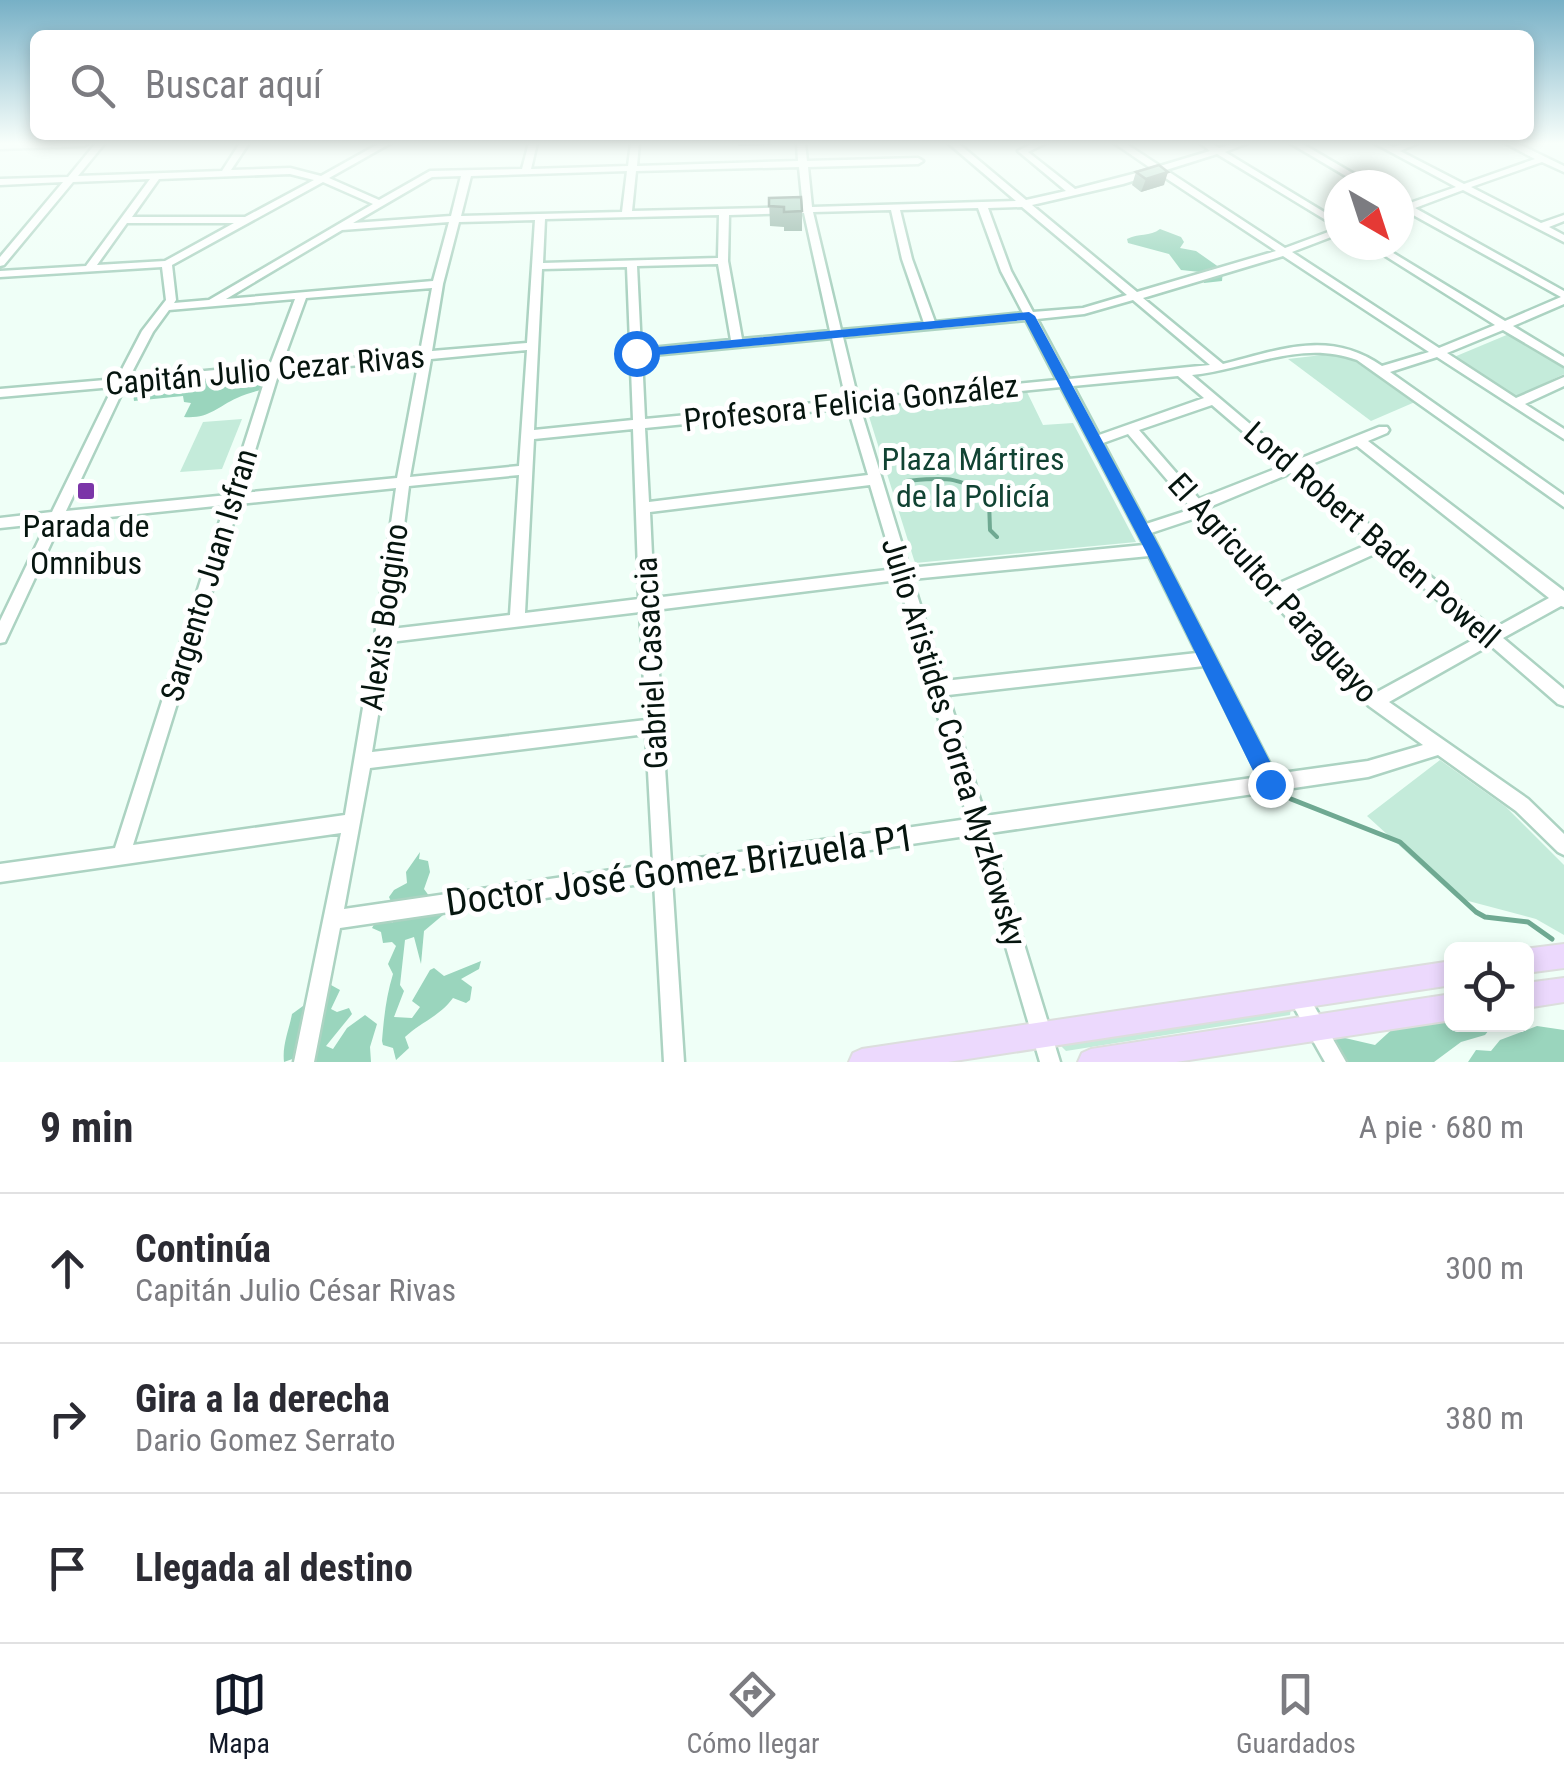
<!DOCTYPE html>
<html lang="es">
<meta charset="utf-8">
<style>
:root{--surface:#fff;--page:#f7f7f7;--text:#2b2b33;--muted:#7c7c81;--line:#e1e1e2;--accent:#111827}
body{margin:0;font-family:"Roboto Condensed",sans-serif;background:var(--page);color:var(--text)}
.controls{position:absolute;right:30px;bottom:30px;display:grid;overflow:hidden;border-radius:15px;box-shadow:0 5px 15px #0003}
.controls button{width:90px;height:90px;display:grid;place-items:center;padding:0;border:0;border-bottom:2px solid var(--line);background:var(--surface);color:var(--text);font:50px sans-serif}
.compass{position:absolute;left:1324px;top:170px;width:90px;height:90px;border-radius:50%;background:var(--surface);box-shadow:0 5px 15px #0003;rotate:141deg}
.stop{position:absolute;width:30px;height:30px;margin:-22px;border:8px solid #1a73e8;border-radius:50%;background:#fff}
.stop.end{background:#1a73e8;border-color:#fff;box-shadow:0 2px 10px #0008}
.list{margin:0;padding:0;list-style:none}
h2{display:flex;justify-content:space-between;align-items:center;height:130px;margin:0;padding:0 40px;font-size:42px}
h2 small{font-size:32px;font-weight:400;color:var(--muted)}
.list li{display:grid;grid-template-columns:65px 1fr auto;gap:30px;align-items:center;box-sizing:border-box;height:150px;padding:0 40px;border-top:2px solid var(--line)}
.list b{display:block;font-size:38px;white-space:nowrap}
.list p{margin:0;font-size:32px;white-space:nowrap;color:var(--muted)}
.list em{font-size:32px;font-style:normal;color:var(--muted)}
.icon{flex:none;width:55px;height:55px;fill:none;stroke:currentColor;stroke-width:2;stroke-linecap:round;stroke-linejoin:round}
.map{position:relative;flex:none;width:1564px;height:1062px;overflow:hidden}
.search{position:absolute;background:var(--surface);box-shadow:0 5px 15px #0003;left:30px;right:30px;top:30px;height:110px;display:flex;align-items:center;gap:25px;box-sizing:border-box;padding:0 35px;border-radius:15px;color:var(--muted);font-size:38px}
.sheet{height:580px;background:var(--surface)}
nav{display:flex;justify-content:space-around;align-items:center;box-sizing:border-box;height:140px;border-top:2px solid var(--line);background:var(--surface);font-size:28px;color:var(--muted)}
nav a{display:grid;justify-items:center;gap:5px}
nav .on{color:var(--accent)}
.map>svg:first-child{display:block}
</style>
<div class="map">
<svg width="1564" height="1062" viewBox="0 0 1564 1062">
<rect width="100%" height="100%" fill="#effff7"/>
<g fill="#c4ebda">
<polygon points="1509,334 1564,368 1564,374 1516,397 1454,357"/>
<polygon points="1339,353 1350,358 1415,402 1371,421 1288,359"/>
<polygon points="1026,390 1043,425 1073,423 1136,542 915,563 866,407"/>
<polygon points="242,419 222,469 180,472 203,422"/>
<polygon points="1440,760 1506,807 1564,865 1564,935 1536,919 1457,898 1367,816"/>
<polygon points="1291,1009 1290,1015 1066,1051 1061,1046"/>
</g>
<g fill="#9ad5bd">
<path d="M1160 229 1181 237 1184 242 1180 248 1196 251 1223 270 1222 281 1204 283 1200 272 1181 270 1169 254 1128 243 1127 239C1138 233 1150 237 1160 229Z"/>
<path d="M275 375 276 385C264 390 249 392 237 398 217 407 209 419 184 417L191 403 184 402 183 396 134 401 133 393 153 384 193 383 214 376 232 381Z"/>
<path d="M420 852 419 859 428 861 430 872 424 889 443 915 424 931 421 964 414 937 405 940 400 985 404 991 394 1017 412 1018 420 1007 412 1001 430 970 434 968 444 976 481 961 479 969 461 979 472 987 470 1000 466 1003 453 998C440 1016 421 1022 405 1037L409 1048 396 1060 393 1048 383 1045 382 1041C384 1017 386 997 393 974L388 964 396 946 392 942 383 943 381 932 372 928 376 921 392 923 398 917 389 897 394 890 407 883 406 872Z"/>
<path d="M331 985 340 990 331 1009 337 1012 349 1008 352 1014 326 1046 333 1049 347 1028 365 1015 377 1024 370 1047 371 1062H300L298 1057 284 1062C282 1045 289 1030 292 1014L303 1006 309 1008Z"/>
<polygon points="1451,1011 1452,1024 1493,1025 1485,1035 1461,1042 1434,1062 1326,1062 1332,1035 1375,1045 1399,1023"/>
<polygon points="1537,1026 1564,1030 1564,1062 1468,1062 1476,1050 1491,1051 1500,1040"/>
</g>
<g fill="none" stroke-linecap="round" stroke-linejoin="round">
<path stroke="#6fa992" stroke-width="4" d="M906 481C940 478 964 474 989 501L990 530 997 537"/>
<polyline stroke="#6fa992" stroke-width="5" points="1291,799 1400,842 1476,912 1485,917 1528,922 1552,939"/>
<g stroke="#acd3c2" stroke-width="5">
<g id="minor">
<polygon points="0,143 88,143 84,146 0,149"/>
<path d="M96 143H105L78 176 222 171 240 143H249L231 170 290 168 321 176 380 143H391L329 178 379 200 430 171 522 169 529 143H537L531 169 628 166 631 143H639L637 166 798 161 797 143H805L807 161 918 158 923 161 918 164 808 167 812 207 1016 201 948 143H958L1026 200 1066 191 1018 151 1033 143H1046L1028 152 1075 189 1152 169 1114 143H1125L1160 166 1210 151 1200 143H1211L1219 148 1234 143H1248L1225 152 1339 221V228L1217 154 1166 170 1285 248 1339 228V234L1292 252 1439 348 1495 325 1368 245H1380L1505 321 1561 297 1406 211H1399V200L1407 204 1456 187 1374 143H1385L1393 147 1405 143H1418L1400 151 1464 184 1535 159 1505 143H1517L1564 166V172L1542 162 1471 187 1541 223 1564 215V221L1549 227 1564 235V242L1463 190 1415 208 1564 291V304L1513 326 1564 357V366L1503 330 1447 353 1516 398 1564 377V386L1525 404 1564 429V439L1437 357 1390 372 1564 495V507L1357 360C1301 339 1249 369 1192 375L1294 461 1379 427H1387L1389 430 1387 433 1368 441 1564 591V607L1561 606 1503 638 1564 689V706L1558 704 1490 645 1389 702 1528 799 1564 834V855L1558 852 1516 811 1438 755 1368 777 990 833 1060 1062H1040L973 835 672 879 684 1062H664L654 882 340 928 314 1062H294L341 833 0 882V864L115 848 225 505 61 522 5 642 0 643V621L47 523 0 528V518L52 512 113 387 0 397V389L117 379 142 331 166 300 162 267 0 277V271L86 266 150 179 73 182 4 265 0 266V257L63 182 0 185V179L68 177ZM799 167 803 207 632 211 636 171ZM627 171 622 212 461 216 471 176ZM1158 173 1276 251 1137 292 1032 205 1123 184ZM290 174 314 180 245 217H132L159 179ZM461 176 451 216 353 223 432 177ZM323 182 373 204 209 300 174 303 176 300 172 265ZM1022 207 1127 295 1083 308 1033 312 1011 271 988 208ZM978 208 1001 271 1023 313 935 322 912 259 900 210ZM891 210 902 259 924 323 841 330 813 212ZM804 213 830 331 742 339 728 261 729 215ZM719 215 718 258 543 263 545 219ZM535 220 527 343 432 351 443 284 459 222ZM449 222 433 281 226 299 342 230ZM127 223H234L165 261 97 265ZM1283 256 1429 352 1382 366C1329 329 1280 350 1223 364L1143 298ZM718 264 731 340 641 349 637 266ZM627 267 633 420 534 430 542 269ZM432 288 420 352 282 364 306 298ZM295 299 270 365 129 378 153 332 169 310ZM1133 300 1210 365 1069 379 1037 319 1084 314ZM1026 320 1057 380 858 399 843 337ZM832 338 846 400 645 419 642 356ZM527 350 519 466 410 477 431 359ZM419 360 397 478 242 493 279 372ZM267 373 228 495 66 511 125 386ZM1178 376 1204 398 1099 435 1073 386ZM1061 387 1144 545 909 568 860 407ZM1212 405 1283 466 1199 499 1139 430ZM848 408 868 475 649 502 645 428ZM633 429 639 599 525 613 534 439ZM1128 434 1192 509 1146 524 1103 443ZM1357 446 1549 598 1493 629 1302 468ZM1291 473 1371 543 1275 585 1207 508ZM519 475 510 615 391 629 409 486ZM870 485 895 569 654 598 650 512ZM396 488 375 636 345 815 133 845 239 504ZM1199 517 1268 597 1369 706 1423 745 1368 761 1275 774 1151 533ZM1381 551 1480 636 1377 692 1284 595ZM1149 556 1197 653 944 681 912 579ZM898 580 968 819 671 862 655 610ZM640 612 646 720 372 752 390 642ZM1204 666 1259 777 985 816 948 695ZM646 734 653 864 344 909 370 768Z"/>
<polygon points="1290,143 1301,143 1373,185 1361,185"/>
<polygon points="1297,985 1304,988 1346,1062 1325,1062 1287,995 1290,988"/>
</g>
</g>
<g stroke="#dcdedd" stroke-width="4">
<g id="major">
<polygon points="1564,944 1564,968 1526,973 1526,949 1524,949"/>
<polygon points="1452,961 1452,985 948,1062 849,1062 853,1053 862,1049"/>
<polygon points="1564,978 1564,1002 1526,1008 1526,983"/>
<polygon points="1452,994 1452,1020 1176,1062 1078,1062 1082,1053 1091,1049"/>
</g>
</g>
<use href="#minor" fill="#fff" fill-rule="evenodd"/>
<use href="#major" fill="#ecd9fd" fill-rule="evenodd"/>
</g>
<g fill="#90b1a3">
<polygon points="738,143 772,143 772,145 738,146"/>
<polygon points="1136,172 1164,185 1141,192 1132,185"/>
<polygon points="769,198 802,211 802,231 784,231 784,227 770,226"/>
</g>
<polygon fill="#759084" points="1168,172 1164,185 1141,192 1146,179"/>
<g fill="#a7cebd" stroke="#759084" stroke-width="2.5">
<polygon points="1159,165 1168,172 1146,179 1136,172"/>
<polygon points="801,197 802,211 784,212 784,207 769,206 769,198"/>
</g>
<linearGradient id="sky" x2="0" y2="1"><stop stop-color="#77b0c6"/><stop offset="0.49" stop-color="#f8fffb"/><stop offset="1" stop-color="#f8fffb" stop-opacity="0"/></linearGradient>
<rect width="1564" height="292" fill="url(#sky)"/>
<polygon fill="#1a73e8" points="1029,312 1035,316 1159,546 1278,777 1278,791 1263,791 1145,550 1025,320 636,357 629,353 636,349"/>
<rect fill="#7b35a8" stroke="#fff" stroke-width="4" x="76" y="481" width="20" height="20" rx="5"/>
<g text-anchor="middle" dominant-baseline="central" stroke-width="10" stroke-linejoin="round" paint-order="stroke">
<g font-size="32" fill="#06150f" stroke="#fff">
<text transform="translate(265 370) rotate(-5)">Capitán Julio Cezar Rivas</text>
<text transform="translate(851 403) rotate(-6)">Profesora Felicia González</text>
<text transform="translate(1372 535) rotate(41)">Lord Robert Baden Powell</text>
<text transform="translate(209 575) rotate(-73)">Sargento Juan Isfran</text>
<text transform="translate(1273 588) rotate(48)">El Agricultor Paraguayo</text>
<text transform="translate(384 617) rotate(-82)">Alexis Boggino</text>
<text transform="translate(651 663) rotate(-93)">Gabriel Casaccia</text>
<text transform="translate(954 742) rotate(73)">Julio Aristides Correa Myzkowsky</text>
</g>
<g font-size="32" fill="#114333" stroke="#fff">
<text x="973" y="459">Plaza Mártires<tspan x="973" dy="37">de la Policía</tspan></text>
</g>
<g font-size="32" fill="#06150f" stroke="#fff">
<text x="86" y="526">Parada de<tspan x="86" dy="37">Omnibus</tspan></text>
</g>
<g font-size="38" fill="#06150f" stroke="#fff">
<text transform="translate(680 870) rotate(-8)">Doctor José Gomez Brizuela P1</text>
</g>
</g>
</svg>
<div class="controls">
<button><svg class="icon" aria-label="locate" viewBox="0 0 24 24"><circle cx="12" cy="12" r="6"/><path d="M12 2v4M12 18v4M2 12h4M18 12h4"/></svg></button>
</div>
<svg class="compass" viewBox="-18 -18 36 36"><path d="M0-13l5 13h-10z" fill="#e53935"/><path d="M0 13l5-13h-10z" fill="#7c7c81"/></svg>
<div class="stop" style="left:636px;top:353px"></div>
<div class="stop end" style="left:1270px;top:784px"></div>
<div class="search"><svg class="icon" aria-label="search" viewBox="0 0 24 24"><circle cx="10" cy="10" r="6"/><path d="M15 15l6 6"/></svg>Buscar aquí</div>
</div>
<section class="sheet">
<h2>9 min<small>A pie · 680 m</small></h2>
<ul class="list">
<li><svg class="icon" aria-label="ahead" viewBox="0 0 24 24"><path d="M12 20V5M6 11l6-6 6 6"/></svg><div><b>Continúa</b><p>Capitán Julio César Rivas</p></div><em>300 m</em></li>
<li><svg class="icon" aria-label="right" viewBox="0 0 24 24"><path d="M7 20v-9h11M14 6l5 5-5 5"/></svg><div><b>Gira a la derecha</b><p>Dario Gomez Serrato</p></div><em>380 m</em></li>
<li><svg class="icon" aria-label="arrive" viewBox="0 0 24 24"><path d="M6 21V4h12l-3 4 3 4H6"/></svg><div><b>Llegada al destino</b></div></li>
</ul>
</section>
<nav>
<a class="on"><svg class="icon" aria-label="map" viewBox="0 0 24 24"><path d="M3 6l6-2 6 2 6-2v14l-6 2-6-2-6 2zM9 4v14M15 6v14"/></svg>Mapa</a>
<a><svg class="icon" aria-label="directions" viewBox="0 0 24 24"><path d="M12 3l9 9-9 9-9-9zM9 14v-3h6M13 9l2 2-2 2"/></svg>Cómo llegar</a>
<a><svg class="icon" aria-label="saved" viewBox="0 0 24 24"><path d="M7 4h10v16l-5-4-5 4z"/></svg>Guardados</a>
</nav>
